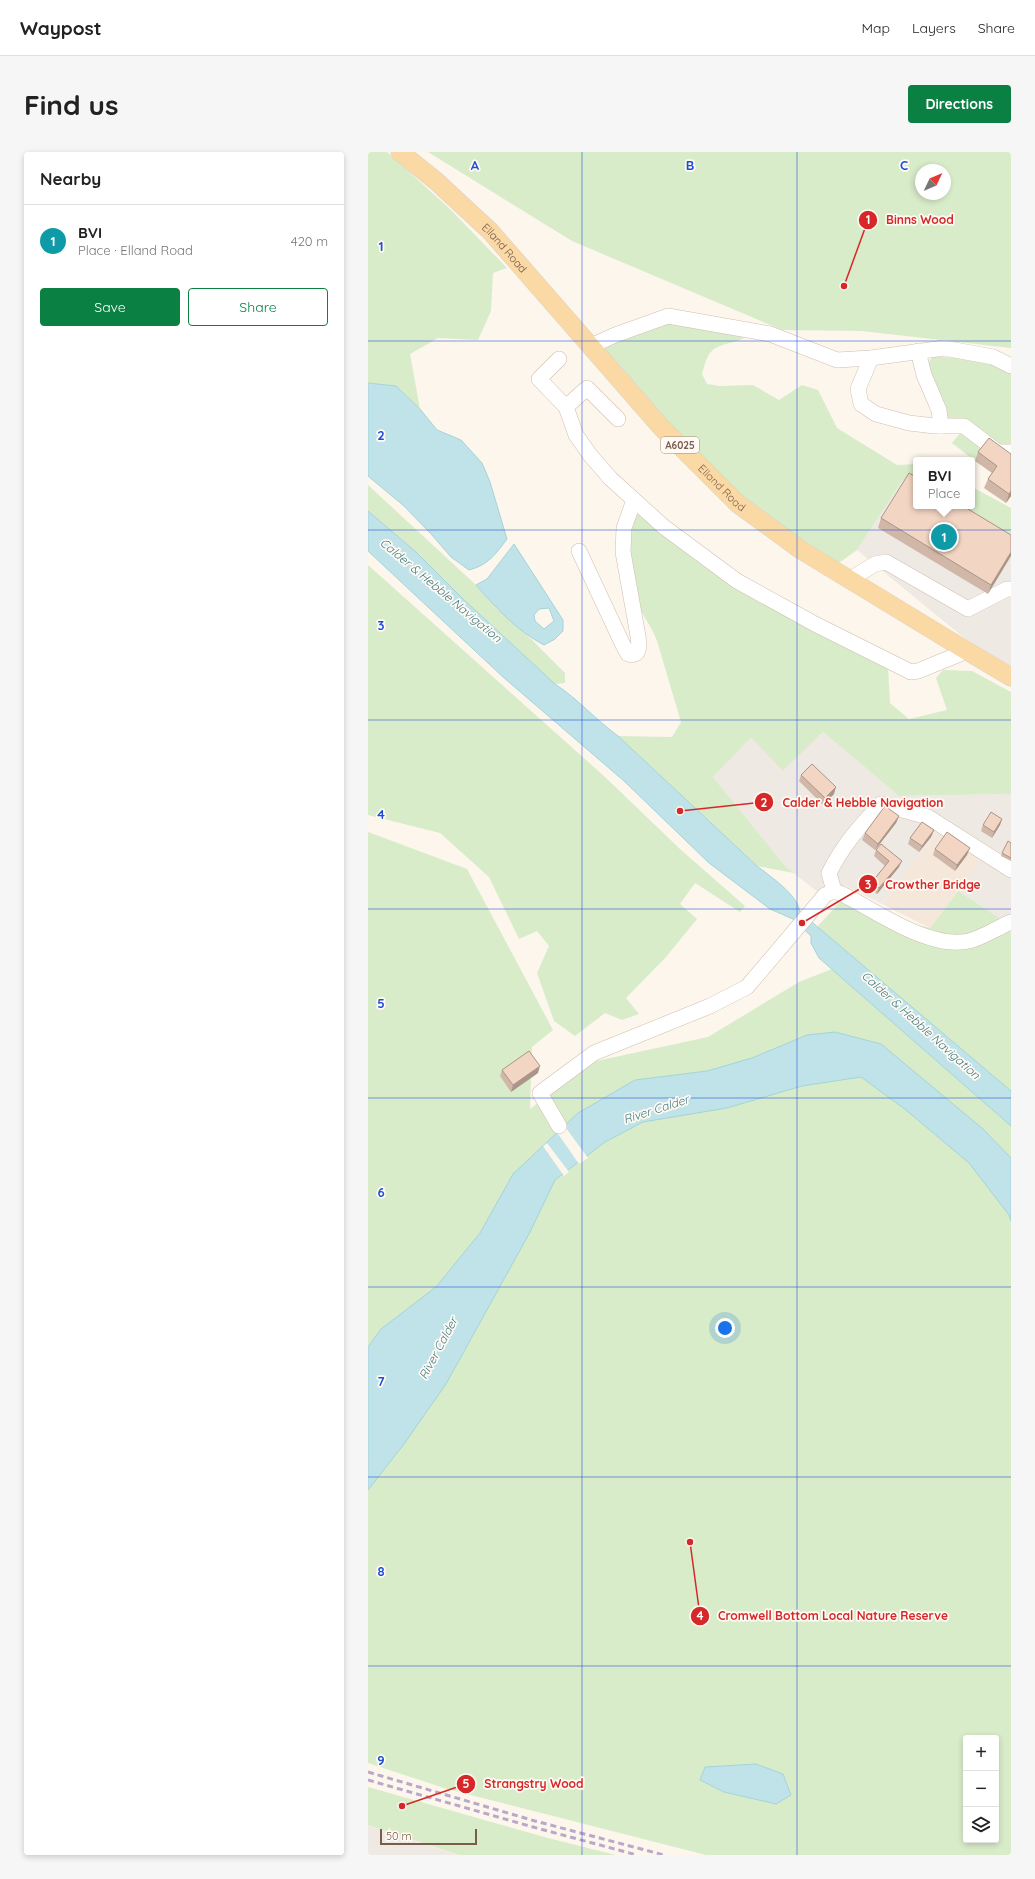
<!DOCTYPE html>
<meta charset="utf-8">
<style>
:root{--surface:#fff;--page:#f6f6f6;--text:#222;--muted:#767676;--line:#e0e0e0;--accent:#0b8043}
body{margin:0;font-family:Quicksand,sans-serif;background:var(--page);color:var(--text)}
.controls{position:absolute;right:12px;bottom:12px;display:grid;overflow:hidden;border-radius:4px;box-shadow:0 2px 6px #0003}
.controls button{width:36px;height:36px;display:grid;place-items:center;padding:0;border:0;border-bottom:1px solid var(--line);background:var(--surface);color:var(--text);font:20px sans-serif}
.compass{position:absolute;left:547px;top:12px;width:36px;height:36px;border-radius:50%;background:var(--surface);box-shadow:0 2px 6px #0003;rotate:46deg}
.scale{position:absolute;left:12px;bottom:10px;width:97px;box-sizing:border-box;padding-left:4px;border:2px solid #7a5c4d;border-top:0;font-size:11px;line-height:14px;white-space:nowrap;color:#7a5c4d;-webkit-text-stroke:3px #fffaf3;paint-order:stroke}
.you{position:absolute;left:357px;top:1176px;width:14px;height:14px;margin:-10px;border:3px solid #fff;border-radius:50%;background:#1a73e8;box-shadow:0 0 0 6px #1a73e833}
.badge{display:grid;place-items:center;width:26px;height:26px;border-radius:50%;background:var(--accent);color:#fff;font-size:13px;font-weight:700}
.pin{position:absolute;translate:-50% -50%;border:2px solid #fff;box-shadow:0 1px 4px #0006}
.popup{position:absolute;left:545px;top:305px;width:62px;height:52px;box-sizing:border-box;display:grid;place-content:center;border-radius:4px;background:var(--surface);filter:drop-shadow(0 1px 3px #0005);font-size:13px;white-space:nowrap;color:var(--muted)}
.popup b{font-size:15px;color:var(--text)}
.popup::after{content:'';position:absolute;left:50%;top:100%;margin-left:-8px;border:8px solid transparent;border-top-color:var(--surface)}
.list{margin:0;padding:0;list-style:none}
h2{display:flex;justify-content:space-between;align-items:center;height:52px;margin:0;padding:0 16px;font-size:17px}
h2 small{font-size:13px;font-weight:400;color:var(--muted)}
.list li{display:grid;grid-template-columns:26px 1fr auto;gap:12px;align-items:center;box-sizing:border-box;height:72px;padding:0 16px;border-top:1px solid var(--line)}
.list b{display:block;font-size:15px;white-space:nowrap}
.list p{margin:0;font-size:13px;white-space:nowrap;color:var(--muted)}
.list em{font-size:13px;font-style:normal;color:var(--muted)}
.actions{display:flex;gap:8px;padding:12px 16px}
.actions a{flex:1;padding:9px 0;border:1px solid var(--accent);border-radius:4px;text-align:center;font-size:14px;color:var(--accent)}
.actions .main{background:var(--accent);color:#fff}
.icon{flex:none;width:22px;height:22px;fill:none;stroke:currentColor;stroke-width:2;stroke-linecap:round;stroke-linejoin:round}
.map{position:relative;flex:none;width:643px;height:1703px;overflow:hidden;border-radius:4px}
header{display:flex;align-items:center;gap:24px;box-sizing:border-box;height:56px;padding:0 20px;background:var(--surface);border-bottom:1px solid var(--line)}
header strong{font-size:19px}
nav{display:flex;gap:22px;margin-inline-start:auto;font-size:14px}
.intro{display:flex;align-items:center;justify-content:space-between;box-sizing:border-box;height:96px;padding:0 24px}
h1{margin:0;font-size:28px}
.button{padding:10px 18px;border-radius:4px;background:var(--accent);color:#fff;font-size:14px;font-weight:700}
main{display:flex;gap:24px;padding:0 24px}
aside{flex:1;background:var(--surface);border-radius:4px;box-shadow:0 2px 6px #0003}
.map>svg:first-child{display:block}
</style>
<header>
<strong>Waypost</strong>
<nav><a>Map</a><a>Layers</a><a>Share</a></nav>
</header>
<div class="intro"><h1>Find us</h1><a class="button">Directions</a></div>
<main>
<aside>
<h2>Nearby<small></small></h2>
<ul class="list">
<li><span class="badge" style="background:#0f9aa8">1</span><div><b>BVI</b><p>Place · Elland Road</p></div><em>420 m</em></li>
</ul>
<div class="actions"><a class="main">Save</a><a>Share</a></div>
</aside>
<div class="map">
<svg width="643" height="1703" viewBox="0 0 643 1703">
<rect width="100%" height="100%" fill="#fdf6ec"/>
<polygon fill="#f5e8da" points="570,679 613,708 562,776 514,752"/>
<g fill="#efe9e4">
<polygon points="544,326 548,354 643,386 643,515 611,498 489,398 534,329"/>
<polygon points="455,580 531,644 643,642 643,762 633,767 590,739 613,708 570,679 514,752 478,734 451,741 418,715 345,625 383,586 415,619"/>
<polygon points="0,1673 62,1694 91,1703 0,1703"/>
</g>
<g fill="#d8ecc9" fill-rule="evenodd">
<polygon points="0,0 19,0 81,56 139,116 125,121 123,159 110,188 70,186 42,202 52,257 28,234 0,231"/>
<path d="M60 0H643V196L494 179 414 178 204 89ZM553 18H577V42H553Z"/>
<path d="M305 171 381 182C370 194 349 188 340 204 337 209 336 216 334 222L339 232 352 234 385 233 411 248 434 233 450 238 469 276 529 313 548 312V328L544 326 534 329 489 398 468 413 373 348 232 198 251 177Z"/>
<path d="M564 205C591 205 619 207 643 219V297L631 296 579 270 557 217Z"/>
<polygon points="594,279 617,295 607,309 584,291"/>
<polygon points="0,333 108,433 128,456 162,486 197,521 197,531 187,532 0,359"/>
<polygon points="604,335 643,356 643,386 591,354 604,354"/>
<path d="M272 360 520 515 522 551 541 567 579 558 568 526 575 518 604 519 643 540V642L531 644 455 580 415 619 383 586 345 625 418 715 426 721 389 714 250 584 304 585 313 570C305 543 297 516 289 489 284 474 273 462 268 448 262 426 254 377 272 360Z"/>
<polygon points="0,413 237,625 312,697 377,754 372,760 327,731 312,752 329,767 298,805 258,846 271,862 254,868 237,861 207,884 186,869 169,821 181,794 169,779 151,787 121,725 72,681 0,663"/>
<path d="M0 680 99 717 185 878 164 895 162 957 224 910 340 885 431 830 464 817 643 974V1703H338L79 1637 0 1611ZM598 1586H628V1688H598Z"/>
<polygon points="590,739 633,767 643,778 643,939 449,775 473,749 496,759 562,776"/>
<polygon points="0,1635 180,1686 248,1703 91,1703 0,1673"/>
</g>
<g fill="#bfe3e8" stroke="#a5d3da" fill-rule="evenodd">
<path d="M0 231 28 234 52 257 69 278 93 288 114 311 122 330 139 387C127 403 120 413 101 418L83 405 64 383 36 354 0 324Z"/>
<path d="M0 359 49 401 93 445 187 532C210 547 228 568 250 584L389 714C403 725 429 742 432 760L643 939V974L451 806 443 791V784L425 767 402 757 341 711 256 629 135 525 0 399Z"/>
<path d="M146 392 195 468V479L187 487 176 493C149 479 128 456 108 433L119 427ZM181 456 186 469 176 477 167 469 166 463 171 457Z"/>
<polygon points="467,880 513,892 615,977 643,1006 643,1069 641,1063 601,1011 538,958 493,925 434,934 359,956 275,970 237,990 187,1028 162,1080 78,1232 36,1292 0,1338 0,1195 13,1177 68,1135 112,1081 145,1022 210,961 267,928 339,919 384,906 439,883"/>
<polygon points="388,1612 415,1622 423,1643 408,1652 356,1640 332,1628 337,1615"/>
</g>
<g fill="#fdf6ec">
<polygon points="195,972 220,1006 211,1012 188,979"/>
<polygon points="179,991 201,1020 196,1024 175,994"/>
</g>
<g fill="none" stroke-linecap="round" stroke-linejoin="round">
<g stroke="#d1beb0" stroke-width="16">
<g id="minor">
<polyline points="223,194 247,183 300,164 402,182 469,208 503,206 576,196 625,205 643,214"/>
<polyline points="550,199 556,223 571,258 573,274"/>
<polyline points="503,206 490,237 493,252 508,262 541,271 567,274 596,274 630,300 643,300"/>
<polyline points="191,207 171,227 198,255 208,283 222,303 243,327 296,375 369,429 447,472 543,520 550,519 599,499"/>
<polyline points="198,255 219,236 250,267"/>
<polyline points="211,399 255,493 260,502 264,503 269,501 271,495 270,484 255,400 256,376 266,348"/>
<polyline points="481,428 507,412 518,410 600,457 639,437 643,437"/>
<path d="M466 739 461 721C475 693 491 675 513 652L560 665 643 718"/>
<path d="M191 974 172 941 226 901 342 854 379 835 457 743 466 739 474 742C509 759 561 798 601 789 614 786 631 775 643 770"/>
</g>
</g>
<g stroke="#dad1cd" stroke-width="19">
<g id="major">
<path id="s1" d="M32 0 68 29 122 79 293 275 370 352 433 398 599 499 643 525"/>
</g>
</g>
<use href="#minor" stroke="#fff" stroke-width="15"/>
<use href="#major" stroke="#fbd9a5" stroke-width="18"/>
<g stroke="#b9a8c9" stroke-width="3" stroke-dasharray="6 4" stroke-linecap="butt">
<polyline points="0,1620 167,1669 296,1703"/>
<polyline points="0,1628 165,1675 269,1703"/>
</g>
</g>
<g fill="#d1b7a8">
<polygon points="610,300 643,302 643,344 638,351 616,336 620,327 624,321 607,309"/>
<polygon points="513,366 643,383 620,442 510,376"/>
<polygon points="433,623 466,642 455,653 431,629"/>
<polygon points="531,664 528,671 507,698 494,688 497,681"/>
<polygon points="634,667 632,673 624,686 613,679 615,673"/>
<polygon points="566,678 563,685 551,700 540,692 542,686"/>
<polygon points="643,691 643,709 633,704 634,701"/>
<polygon points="567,697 599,703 587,719 565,703"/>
<polygon points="508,698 531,715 509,742 502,736 504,730 517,714 506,704"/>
<polygon points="134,918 170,921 143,940 132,924"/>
</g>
<g fill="#aa9588">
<polygon points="643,339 643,344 638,351 641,342"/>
<polygon points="643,400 643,404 620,442 623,433"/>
<polygon points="468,635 466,642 455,653 457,646"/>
<polygon points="531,664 528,671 507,698 510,692"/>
<polygon points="634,667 632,673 624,686 626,680"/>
<polygon points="566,678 563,685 551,700 554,694"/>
<polygon points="602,696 599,703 587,719 589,713"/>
<polygon points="534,709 531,715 509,742 511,736"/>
<polygon points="172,914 170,921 143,940 145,933"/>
</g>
<g fill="#f3d5c3" stroke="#aa9588">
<polygon points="621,286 643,302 643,339 641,342 620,327 629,314 610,300"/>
<polygon points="541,321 548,325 548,354 595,354 643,383 643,400 623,433 513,366"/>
<polygon points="444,612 468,635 457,646 433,623"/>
<polygon points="517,654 531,664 510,692 497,681"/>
<polygon points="623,660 634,667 626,680 615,673"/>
<polygon points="554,670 566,678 554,694 542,686"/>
<polygon points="579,680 602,696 589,713 567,697"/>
<polygon points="640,689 643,691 643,706 634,701"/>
<polygon points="513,692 534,709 511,736 504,730 521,709 508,698"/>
<polygon points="161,899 172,914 145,933 134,918"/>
</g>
<path fill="none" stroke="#1d4ed8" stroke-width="1" stroke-opacity="0.55" d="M214 0V1703M429 0V1703M0 189H643M0 378H643M0 568H643M0 757H643M0 946H643M0 1135H643M0 1325H643M0 1514H643"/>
<g text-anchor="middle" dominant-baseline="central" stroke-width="3.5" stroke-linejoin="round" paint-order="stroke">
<rect fill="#fffaf3" stroke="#a28b7f" stroke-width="1" x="293" y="285" width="38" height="16" rx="3"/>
<g font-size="10" font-weight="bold" fill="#7a5c4d">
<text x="312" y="293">A6025</text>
</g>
<g font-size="11" fill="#7a5c4d" stroke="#fffaf3">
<text stroke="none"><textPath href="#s1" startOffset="142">Elland Road</textPath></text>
<text stroke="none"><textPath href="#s1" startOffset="466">Elland Road</textPath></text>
</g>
<g font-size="12" font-style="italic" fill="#437c86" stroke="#fffaf3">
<text transform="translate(73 438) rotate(40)">Calder &amp; Hebble Navigation</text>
<text transform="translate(553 873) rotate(42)">Calder &amp; Hebble Navigation</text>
<text transform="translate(288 957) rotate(-18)">River Calder</text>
<text transform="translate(70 1196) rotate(-62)">River Calder</text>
</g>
</g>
<g font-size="13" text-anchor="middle" font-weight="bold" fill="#1d4ed8" stroke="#fffaf3" stroke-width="3.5" stroke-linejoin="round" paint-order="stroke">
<text x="107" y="18">A</text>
<text x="322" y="18">B</text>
<text x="536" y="18">C</text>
<text x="13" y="99">1</text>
<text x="13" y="288">2</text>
<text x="13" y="478">3</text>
<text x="13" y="667">4</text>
<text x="13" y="856">5</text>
<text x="13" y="1045">6</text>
<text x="13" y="1234">7</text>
<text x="13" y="1424">8</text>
<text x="13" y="1613">9</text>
</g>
<path fill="none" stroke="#d62828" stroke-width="1.5" d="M476 134L500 68M312 659L396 650M434 771L500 732M322 1390L332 1464M34 1654L98 1632"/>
<g fill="#d62828" stroke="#fffaf3" stroke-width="1.5">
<circle cx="476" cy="134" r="4"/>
<circle cx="312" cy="659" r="4"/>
<circle cx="434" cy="771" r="4"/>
<circle cx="322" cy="1390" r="4"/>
<circle cx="34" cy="1654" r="4"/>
<circle cx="500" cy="68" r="10"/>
<circle cx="396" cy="650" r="10"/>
<circle cx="500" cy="732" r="10"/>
<circle cx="332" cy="1464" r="10"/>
<circle cx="98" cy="1632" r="10"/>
</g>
<g font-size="12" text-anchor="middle" font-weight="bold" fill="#fff">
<text x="500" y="72">1</text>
<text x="396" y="655">2</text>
<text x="500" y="737">3</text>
<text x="332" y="1468">4</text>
<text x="98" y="1636">5</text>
</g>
<g font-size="12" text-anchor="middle" font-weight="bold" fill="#d62828" stroke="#fffaf3" stroke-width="3.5" stroke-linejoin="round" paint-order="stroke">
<text x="552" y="72">Binns Wood</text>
<text x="495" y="655">Calder &amp; Hebble Navigation</text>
<text x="565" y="737">Crowther Bridge</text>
<text x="465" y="1468">Cromwell Bottom Local Nature Reserve</text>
<text x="166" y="1636">Strangstry Wood</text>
</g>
</svg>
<div class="controls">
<button>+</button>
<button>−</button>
<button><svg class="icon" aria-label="layers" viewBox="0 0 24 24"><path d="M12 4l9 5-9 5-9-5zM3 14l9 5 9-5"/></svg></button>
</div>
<svg class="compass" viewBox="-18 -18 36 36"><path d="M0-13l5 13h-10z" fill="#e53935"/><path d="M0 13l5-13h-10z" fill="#767676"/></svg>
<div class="scale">50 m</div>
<div class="you"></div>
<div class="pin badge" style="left:576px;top:385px;background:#0f9aa8">1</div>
<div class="popup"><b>BVI</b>Place</div>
</div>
</main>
